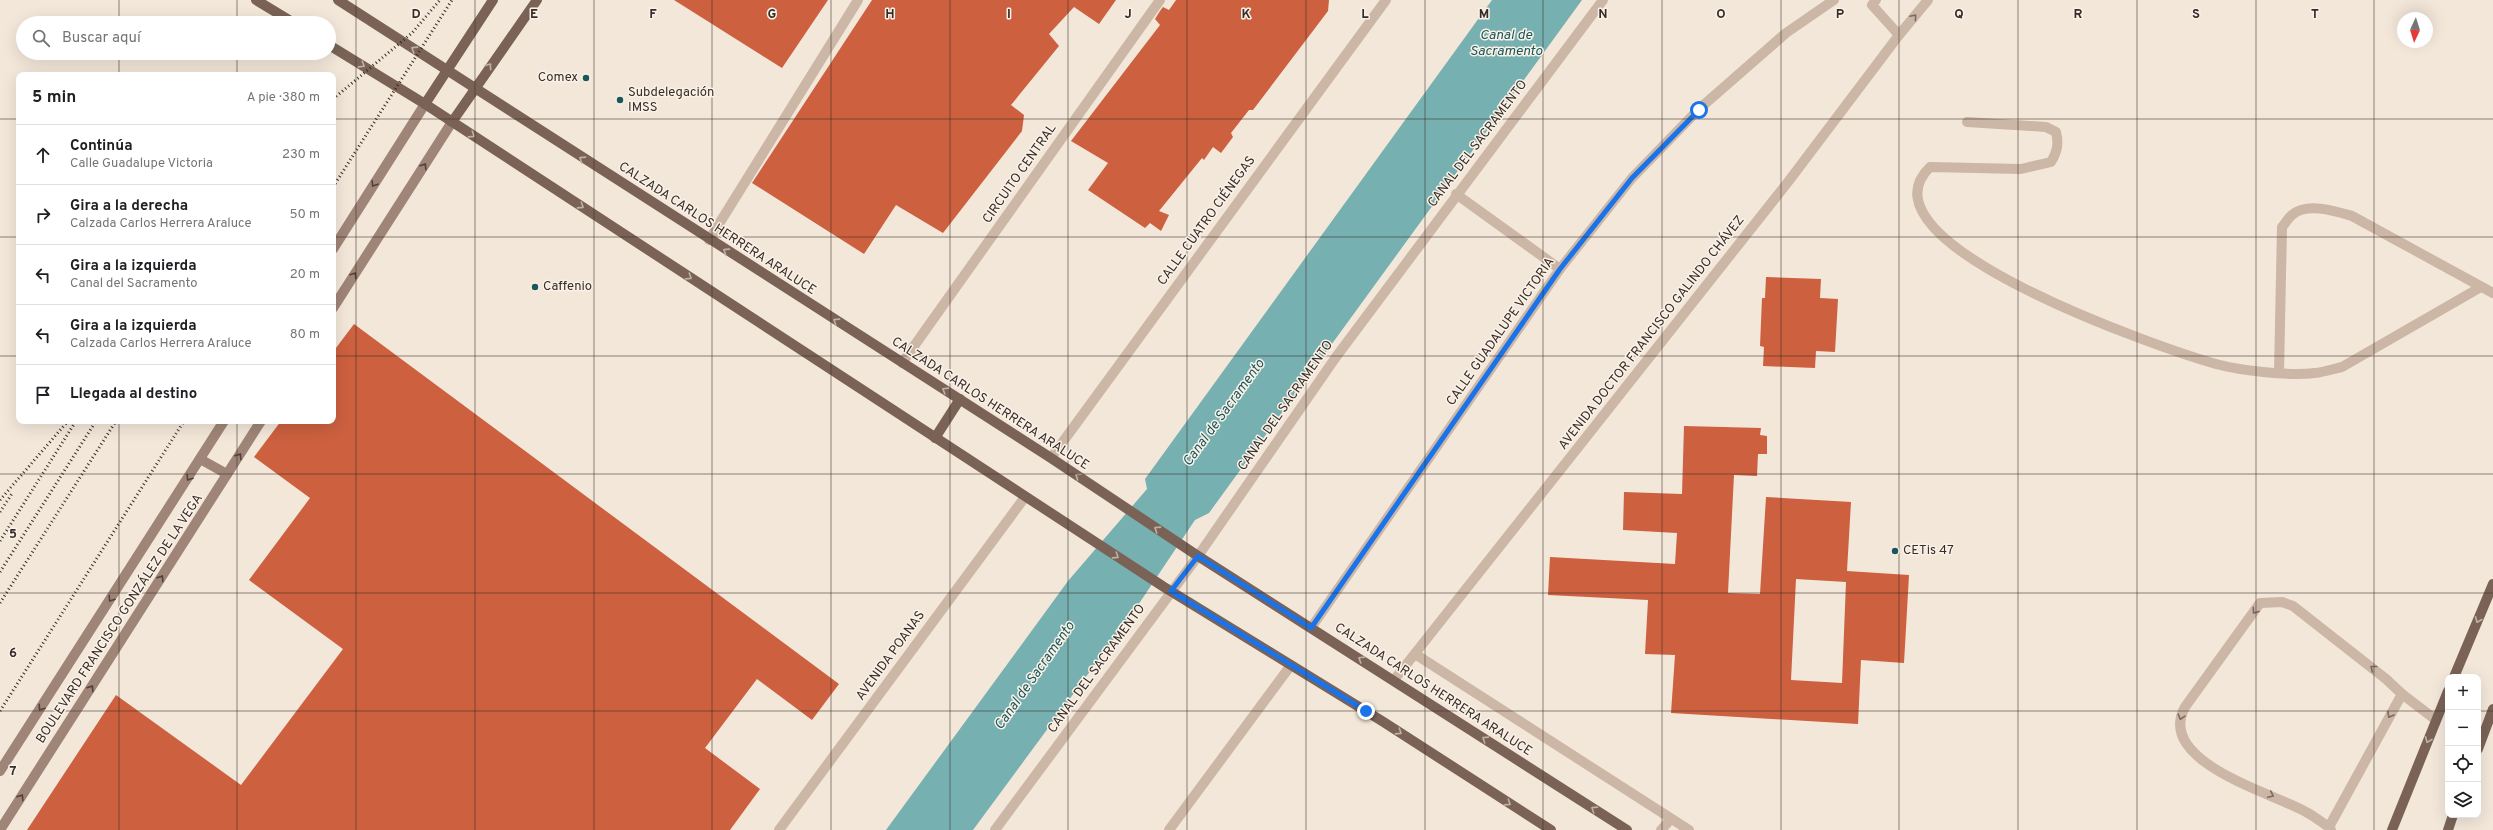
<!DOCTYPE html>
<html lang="es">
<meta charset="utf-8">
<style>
:root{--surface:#fff;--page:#f2f2f2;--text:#202124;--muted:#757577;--line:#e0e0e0}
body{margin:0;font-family:Overpass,sans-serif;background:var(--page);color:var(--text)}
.controls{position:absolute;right:12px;bottom:12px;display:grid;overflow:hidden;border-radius:8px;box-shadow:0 4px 16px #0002}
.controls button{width:36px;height:36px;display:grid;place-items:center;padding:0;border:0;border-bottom:1px solid var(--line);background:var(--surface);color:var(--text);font:20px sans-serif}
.compass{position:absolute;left:2397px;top:12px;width:36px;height:36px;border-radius:50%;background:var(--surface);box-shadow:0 4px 16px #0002;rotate:184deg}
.stop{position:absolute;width:12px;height:12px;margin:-9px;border:3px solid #1a73e8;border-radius:50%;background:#fff}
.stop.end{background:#1a73e8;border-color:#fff;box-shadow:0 1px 4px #0008}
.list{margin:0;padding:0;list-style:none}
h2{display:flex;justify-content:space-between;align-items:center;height:52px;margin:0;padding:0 16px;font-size:17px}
h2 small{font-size:13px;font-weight:400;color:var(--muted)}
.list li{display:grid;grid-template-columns:26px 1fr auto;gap:12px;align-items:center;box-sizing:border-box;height:60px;padding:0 16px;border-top:1px solid var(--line)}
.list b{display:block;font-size:15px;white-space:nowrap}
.list p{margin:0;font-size:13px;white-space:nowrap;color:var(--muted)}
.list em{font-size:13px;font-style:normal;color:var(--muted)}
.icon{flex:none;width:22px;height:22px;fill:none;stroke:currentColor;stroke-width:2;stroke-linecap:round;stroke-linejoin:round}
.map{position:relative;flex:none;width:2493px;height:830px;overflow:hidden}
.search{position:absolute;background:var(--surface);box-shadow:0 4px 16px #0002;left:16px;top:16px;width:320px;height:44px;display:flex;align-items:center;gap:10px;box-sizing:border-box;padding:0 14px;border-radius:22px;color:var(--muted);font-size:15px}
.panel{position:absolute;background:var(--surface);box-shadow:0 4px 16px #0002;left:16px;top:72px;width:320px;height:352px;border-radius:8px}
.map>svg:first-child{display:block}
</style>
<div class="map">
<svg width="2493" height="830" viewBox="0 0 2493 830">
<rect width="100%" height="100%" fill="#f3e7da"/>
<polygon fill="#77b0b1" points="1492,0 1582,0 1209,513 1195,520 1130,617 973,830 886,830 1068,581 1147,489 1145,479"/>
<g fill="#cc603f" fill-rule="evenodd">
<polygon points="674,0 828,0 782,68"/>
<polygon points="872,0 1116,0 1099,24 1074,7 1049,34 1059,46 1011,105 1024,115 1022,131 943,233 896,205 864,254 752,183"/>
<polygon points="1176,0 1329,0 1328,11 1253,110 1249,110 1231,133 1233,137 1221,153 1213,147 1204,160 1202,158 1159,211 1169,215 1161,231 1150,223 1145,228 1088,190 1108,163 1071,141 1160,25 1155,19 1160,11 1163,7 1169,10"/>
<polygon points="1766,277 1821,279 1820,298 1838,299 1835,352 1816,351 1815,368 1763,366 1764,347 1760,346 1762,298 1765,298"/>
<polygon points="354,324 839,684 812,720 757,679 705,748 760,789 730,830 27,830 116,695 241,785 343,649 249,580 310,498 254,457 281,421 333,421 333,352"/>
<path d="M1684 426 1761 428 1760 435 1767 436V454H1758L1757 476 1734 475 1728 593 1760 594 1766 497 1851 502 1847 571 1909 575 1904 663 1861 660 1858 724 1671 713 1675 655 1645 654 1648 600 1548 595 1550 557 1675 564 1677 533 1623 530 1624 492 1682 494ZM1796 579 1846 582 1842 683 1791 680Z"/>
</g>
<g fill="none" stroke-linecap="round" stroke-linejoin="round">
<g stroke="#ccb6a5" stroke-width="10">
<path d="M1967 122 2046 127 2056 132C2059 144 2057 152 2051 162L2021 169 1930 167C1850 243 2169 351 2216 364 2242 371 2289 376 2315 373 2324 372 2333 369 2342 367L2481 287"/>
<polyline points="709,240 858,0"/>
<polyline points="902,363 1160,0"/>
<path d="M2279 373 2282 227C2285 224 2288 218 2292 215 2307 202 2335 211 2352 216L2493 293"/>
<polyline points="1415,654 1689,830"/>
<path d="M2329 827C2321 822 2314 816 2306 812 2273 793 2155 762 2185 707L2260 603 2282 602 2293 606 2386 679 2402 694"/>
<polyline points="1661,830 1671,819"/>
<polyline points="2331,830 2329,827 2402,694 2436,720"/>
</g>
<g stroke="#ccb6a5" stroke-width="10">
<polyline points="1456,194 1560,269"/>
<polyline points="1311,628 1560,269 1632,178 1699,109 1786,33 1834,0"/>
<polyline points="1394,680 1788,182 1899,35"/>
<polyline points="779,830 1025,497"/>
<polyline points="1169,830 1291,665"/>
</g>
<g stroke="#ccb6a5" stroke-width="10">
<polyline points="1876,0 1872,5 1899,35 1928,0"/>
<polyline points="1051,458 1386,0"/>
<polyline points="995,830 1198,556 1336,357 1603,0"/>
</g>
<g stroke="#9f8577" stroke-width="10">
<polyline points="333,249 425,104"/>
<polyline points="333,308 452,122"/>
<polyline points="200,459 227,474"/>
<polyline points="0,771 224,421"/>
<polyline points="0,830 261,421"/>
</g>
<g stroke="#7a6257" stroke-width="10">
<polyline points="256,0 294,23"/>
<polyline points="338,0 1051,458 1198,556 1627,830"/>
<polyline points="329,45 425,104 1164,587 1382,721 1551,830"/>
<polyline points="425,104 493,0"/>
<polyline points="452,122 537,0"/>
<polyline points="935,438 960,399"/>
<polyline points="2454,677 2493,584"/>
<polyline points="2478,749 2493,709"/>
<polyline points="2392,830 2448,691"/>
<polyline points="2448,830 2453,815"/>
</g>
<g stroke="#372c27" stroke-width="3" stroke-dasharray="1 3" stroke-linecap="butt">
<polyline points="333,99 412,33 440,0"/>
<polyline points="333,187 452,0"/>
<polyline points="0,500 68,421"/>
<polyline points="0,512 13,492"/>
<polyline points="0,541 76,421"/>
<polyline points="0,572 96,421"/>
<polyline points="0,603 116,421"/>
<polyline points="0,711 184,421"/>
</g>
</g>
<defs><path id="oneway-chevron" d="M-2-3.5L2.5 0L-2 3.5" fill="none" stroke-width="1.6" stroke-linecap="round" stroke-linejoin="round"/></defs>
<g stroke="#7a6a60">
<use href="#oneway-chevron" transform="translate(1914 17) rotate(-50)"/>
<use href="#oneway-chevron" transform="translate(2255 611) rotate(126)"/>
<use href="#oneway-chevron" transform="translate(2373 668) rotate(-142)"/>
<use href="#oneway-chevron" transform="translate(2390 715) rotate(119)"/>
<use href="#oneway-chevron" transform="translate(2181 717) rotate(106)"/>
<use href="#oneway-chevron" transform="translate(2271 795) rotate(25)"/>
</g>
<g stroke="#c0b1a6">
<use href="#oneway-chevron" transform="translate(414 49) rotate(-147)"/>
<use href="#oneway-chevron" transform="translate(362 65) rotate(32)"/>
<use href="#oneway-chevron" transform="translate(489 66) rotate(-54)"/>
<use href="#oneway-chevron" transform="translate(472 135) rotate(33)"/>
<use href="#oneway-chevron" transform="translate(582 159) rotate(-147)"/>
<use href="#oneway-chevron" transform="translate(581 206) rotate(33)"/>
<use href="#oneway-chevron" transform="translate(726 251) rotate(-147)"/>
<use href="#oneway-chevron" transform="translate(689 277) rotate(33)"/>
<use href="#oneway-chevron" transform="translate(836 321) rotate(-147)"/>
<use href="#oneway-chevron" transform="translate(945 390) rotate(-148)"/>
<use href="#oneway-chevron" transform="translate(1078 476) rotate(-145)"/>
<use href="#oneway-chevron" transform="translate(1157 529) rotate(-147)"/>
<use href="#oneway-chevron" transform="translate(1116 556) rotate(33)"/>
<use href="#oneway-chevron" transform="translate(2478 620) rotate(113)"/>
<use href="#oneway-chevron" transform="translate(1361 659) rotate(-148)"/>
<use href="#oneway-chevron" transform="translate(1399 732) rotate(33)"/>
<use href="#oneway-chevron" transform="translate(1485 739) rotate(-147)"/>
<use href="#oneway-chevron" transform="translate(2428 740) rotate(112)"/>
<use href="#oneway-chevron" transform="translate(1508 803) rotate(33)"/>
<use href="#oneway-chevron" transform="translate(1594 809) rotate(-147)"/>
</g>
<g stroke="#51423b">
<use href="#oneway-chevron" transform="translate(424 166) rotate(-57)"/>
<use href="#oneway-chevron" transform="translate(374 184) rotate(122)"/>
<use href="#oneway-chevron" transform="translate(354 275) rotate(-57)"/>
<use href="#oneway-chevron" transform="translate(239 456) rotate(-57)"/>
<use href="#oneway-chevron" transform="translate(189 478) rotate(123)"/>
<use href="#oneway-chevron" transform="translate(161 578) rotate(-57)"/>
<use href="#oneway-chevron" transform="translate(111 599) rotate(123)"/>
<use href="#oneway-chevron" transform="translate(91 688) rotate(-57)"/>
<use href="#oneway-chevron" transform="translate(41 708) rotate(123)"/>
<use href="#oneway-chevron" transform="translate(21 797) rotate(-57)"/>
</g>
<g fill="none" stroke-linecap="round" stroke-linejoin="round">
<polyline stroke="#1a73e8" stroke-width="5" points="1366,711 1171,591 1198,556 1311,628 1560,269 1632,178 1699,110"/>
</g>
<path fill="none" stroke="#372c27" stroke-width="1" stroke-opacity="0.55" d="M119 0V23M237 0V23M356 0V830M475 0V830M594 0V830M712 0V830M831 0V830M950 0V830M1068 0V830M1187 0V830M1306 0V830M1425 0V830M1543 0V830M1662 0V830M1781 0V830M1899 0V830M2018 0V830M2137 0V830M2256 0V830M2374 0V830M119 53V75M237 53V75M0 119H19M333 119H2493M0 237H19M333 237H2493M0 356H19M333 356H2493M119 421V830M237 421V830M0 474H2493M0 593H2493M0 711H2448M2478 711H2493"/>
<g fill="#1a575b" stroke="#faf1e7" stroke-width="1.5">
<circle cx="586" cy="78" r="4"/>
<circle cx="620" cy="100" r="4"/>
<circle cx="535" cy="287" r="4"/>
<circle cx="1895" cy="551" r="4"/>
</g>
<g text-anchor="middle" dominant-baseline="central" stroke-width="3" stroke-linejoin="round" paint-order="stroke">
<g font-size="13" fill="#372c27" stroke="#faf1e7" text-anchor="start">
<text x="578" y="78" text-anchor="end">Comex</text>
<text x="628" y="93">Subdelegación<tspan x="628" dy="15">IMSS</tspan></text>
<text x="543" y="287">Caffenio</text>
<text x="1903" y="551">CETis 47</text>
</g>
<g font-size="13" fill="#372c27" stroke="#faf1e7">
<text transform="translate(1478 144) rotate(-53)">CANAL DEL SACRAMENTO</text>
<text transform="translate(1020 174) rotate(-55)">CIRCUITO CENTRAL</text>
<text transform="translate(1207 221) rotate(-54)">CALLE CUATRO CIÉNEGAS</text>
<text transform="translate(717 229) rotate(33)">CALZADA CARLOS HERRERA ARALUCE</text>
<text transform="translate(1501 332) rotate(-55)">CALLE GUADALUPE VICTORIA</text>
<text transform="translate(1652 333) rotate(-52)">AVENIDA DOCTOR FRANCISCO GALINDO CHÁVEZ</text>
<text transform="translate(990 404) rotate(33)">CALZADA CARLOS HERRERA ARALUCE</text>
<text transform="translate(1286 406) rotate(-55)">CANAL DEL SACRAMENTO</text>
<text transform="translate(120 619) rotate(-57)">BOULEVARD FRANCISCO GONZÁLEZ DE LA VEGA</text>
<text transform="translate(891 656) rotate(-54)">AVENIDA POANAS</text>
<text transform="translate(1097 669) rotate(-54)">CANAL DEL SACRAMENTO</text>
<text transform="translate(1433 690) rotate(33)">CALZADA CARLOS HERRERA ARALUCE</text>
</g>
<g font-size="14" font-style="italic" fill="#1a575b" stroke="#faf1e7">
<text x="1506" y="35">Canal de<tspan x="1506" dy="16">Sacramento</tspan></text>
<text transform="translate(1224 413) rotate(-54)">Canal de Sacramento</text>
<text transform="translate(1035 676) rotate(-55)">Canal de Sacramento</text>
</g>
</g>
<g font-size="13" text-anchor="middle" font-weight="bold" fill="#372c27" stroke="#faf1e7" stroke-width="3" stroke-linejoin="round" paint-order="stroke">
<text x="416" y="18">D</text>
<text x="534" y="18">E</text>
<text x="653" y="18">F</text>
<text x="772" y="18">G</text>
<text x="890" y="18">H</text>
<text x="1009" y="18">I</text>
<text x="1128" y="18">J</text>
<text x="1246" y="18">K</text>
<text x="1365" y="18">L</text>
<text x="1484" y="18">M</text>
<text x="1603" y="18">N</text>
<text x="1721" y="18">O</text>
<text x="1840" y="18">P</text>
<text x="1959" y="18">Q</text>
<text x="2078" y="18">R</text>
<text x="2196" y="18">S</text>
<text x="2315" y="18">T</text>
<text x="13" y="538">5</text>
<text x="13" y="657">6</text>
<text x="13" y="775">7</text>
</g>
</svg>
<div class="controls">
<button>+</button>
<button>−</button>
<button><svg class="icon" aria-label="locate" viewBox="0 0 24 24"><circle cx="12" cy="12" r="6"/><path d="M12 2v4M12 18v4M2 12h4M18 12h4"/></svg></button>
<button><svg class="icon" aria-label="layers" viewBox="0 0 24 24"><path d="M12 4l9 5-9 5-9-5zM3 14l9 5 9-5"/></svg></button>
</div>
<svg class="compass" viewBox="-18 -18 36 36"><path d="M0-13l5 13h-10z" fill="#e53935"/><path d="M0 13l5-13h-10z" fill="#757577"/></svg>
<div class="stop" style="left:1699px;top:110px"></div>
<div class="stop end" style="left:1366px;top:711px"></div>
<div class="search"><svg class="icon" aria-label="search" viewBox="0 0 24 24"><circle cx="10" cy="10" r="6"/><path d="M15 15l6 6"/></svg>Buscar aquí</div>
<section class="panel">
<h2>5 min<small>A pie · 380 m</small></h2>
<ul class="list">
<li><svg class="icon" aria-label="ahead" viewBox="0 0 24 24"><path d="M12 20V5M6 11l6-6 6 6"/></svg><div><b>Continúa</b><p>Calle Guadalupe Victoria</p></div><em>230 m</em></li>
<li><svg class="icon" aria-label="right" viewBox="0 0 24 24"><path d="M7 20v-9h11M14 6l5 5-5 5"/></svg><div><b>Gira a la derecha</b><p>Calzada Carlos Herrera Araluce</p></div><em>50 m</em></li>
<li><svg class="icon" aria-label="left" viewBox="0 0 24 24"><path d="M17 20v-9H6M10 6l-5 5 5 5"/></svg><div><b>Gira a la izquierda</b><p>Canal del Sacramento</p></div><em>20 m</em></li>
<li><svg class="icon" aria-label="left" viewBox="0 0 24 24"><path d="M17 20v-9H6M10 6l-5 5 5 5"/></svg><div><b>Gira a la izquierda</b><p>Calzada Carlos Herrera Araluce</p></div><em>80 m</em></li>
<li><svg class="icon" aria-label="arrive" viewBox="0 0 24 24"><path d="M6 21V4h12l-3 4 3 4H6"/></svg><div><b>Llegada al destino</b></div></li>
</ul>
</section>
</div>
